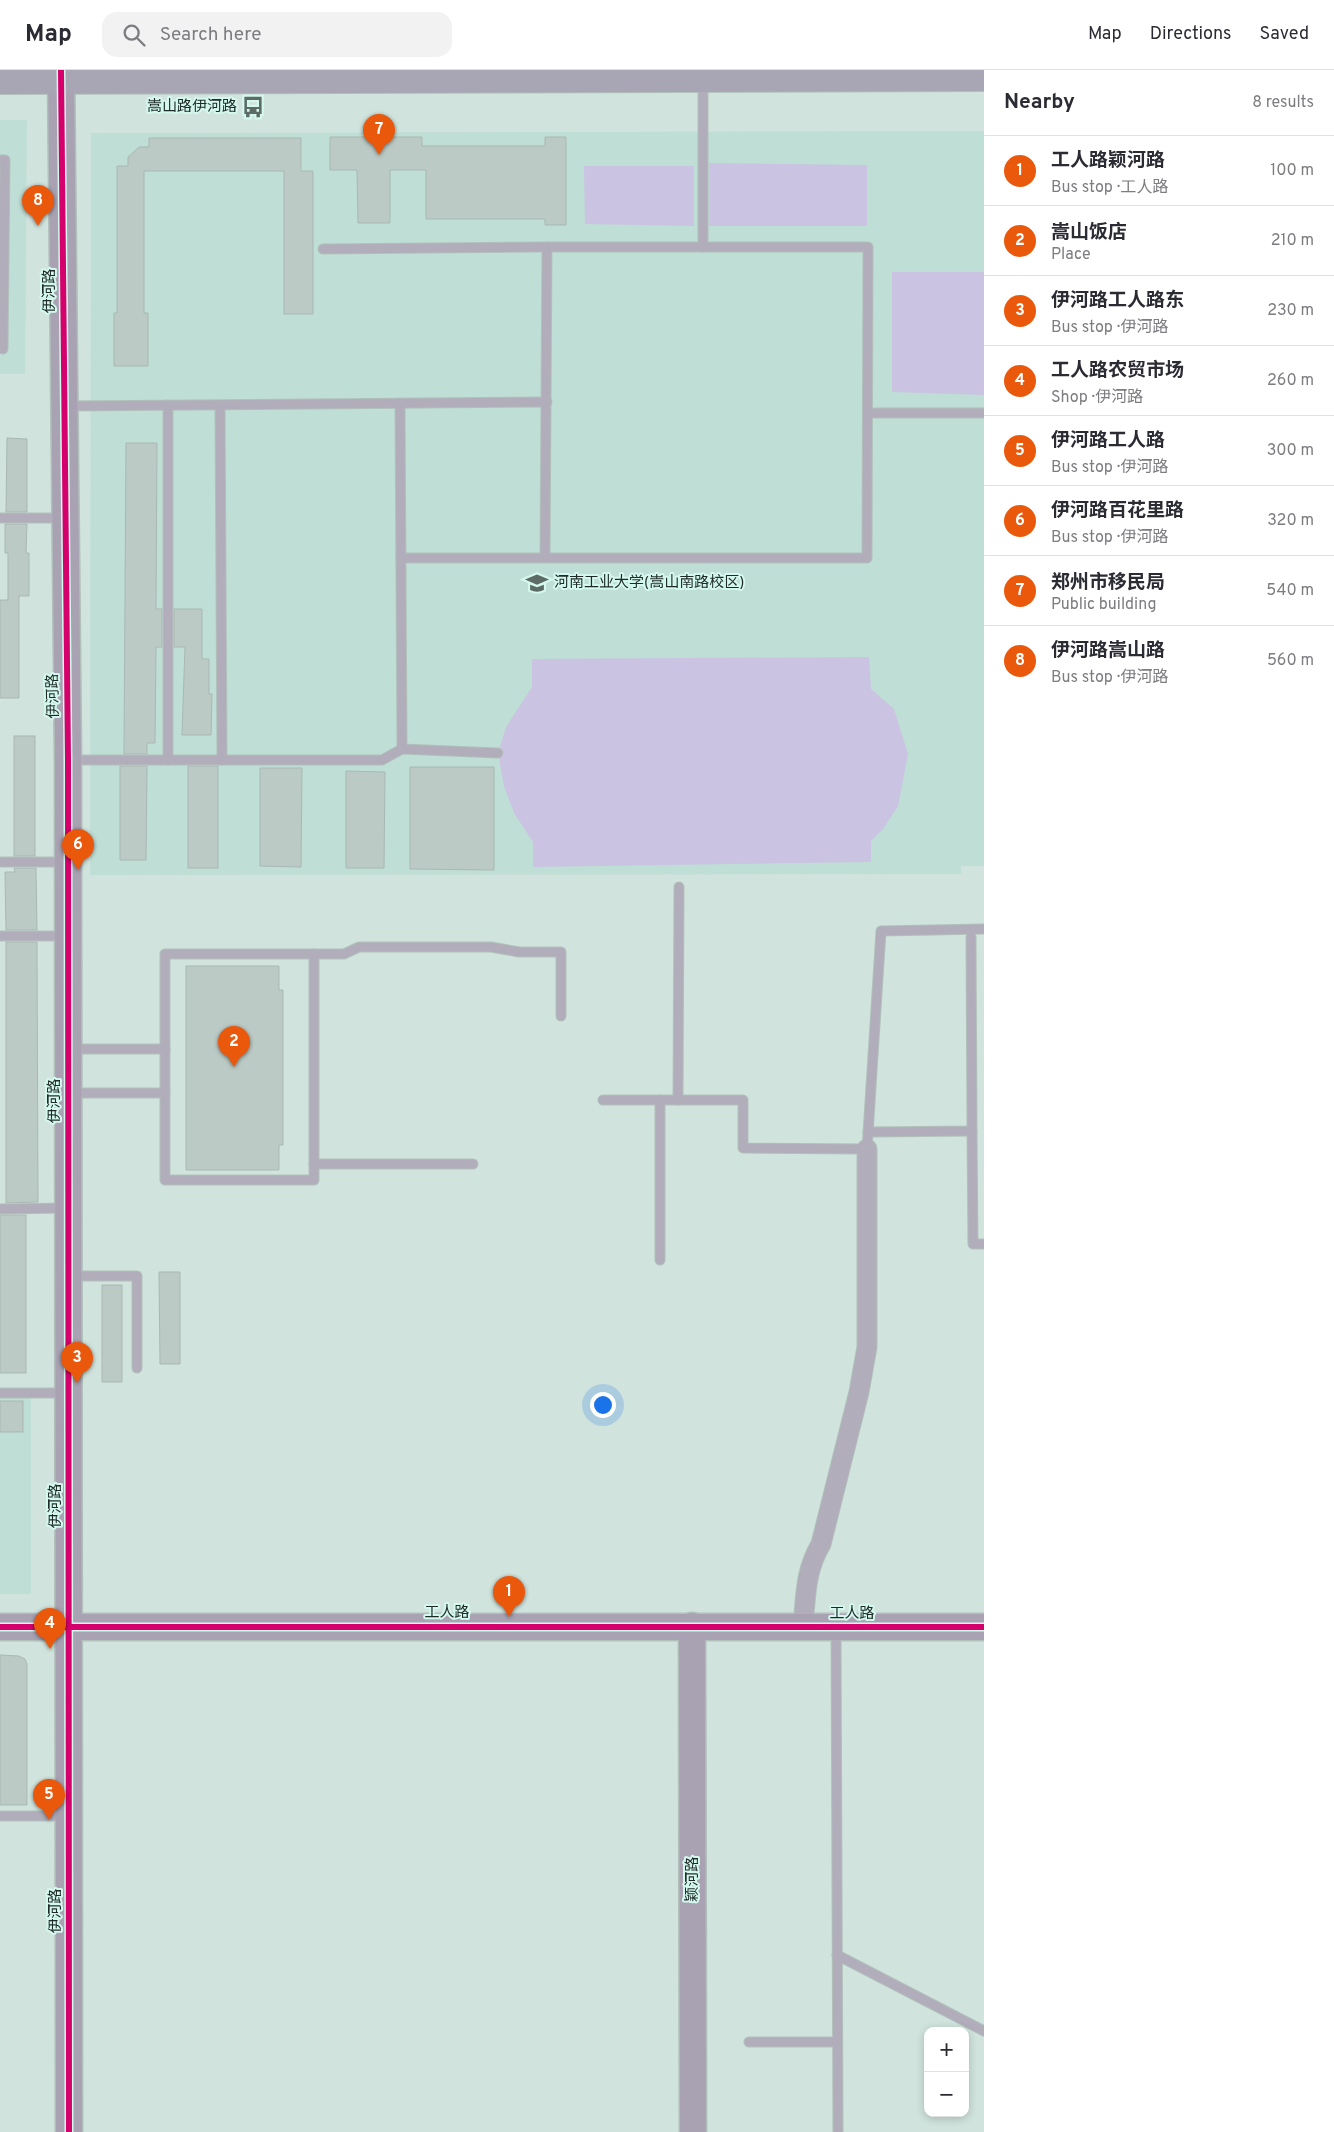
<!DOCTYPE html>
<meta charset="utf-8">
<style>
:root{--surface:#fff;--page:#f2f2f3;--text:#2b2b33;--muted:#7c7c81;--line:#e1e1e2;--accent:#ea580c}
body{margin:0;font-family:Overpass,"Noto Sans SC",sans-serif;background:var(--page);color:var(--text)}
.controls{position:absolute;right:15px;bottom:15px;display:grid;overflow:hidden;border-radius:10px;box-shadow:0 2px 8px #0003}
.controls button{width:45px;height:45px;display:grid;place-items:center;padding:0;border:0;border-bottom:1px solid var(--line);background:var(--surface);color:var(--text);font:25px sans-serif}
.you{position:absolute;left:602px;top:1334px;width:18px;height:18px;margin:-12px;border:4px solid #fff;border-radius:50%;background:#1a73e8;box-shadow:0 0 0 8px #1a73e833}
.badge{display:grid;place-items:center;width:32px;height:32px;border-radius:50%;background:var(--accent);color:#fff;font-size:16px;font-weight:700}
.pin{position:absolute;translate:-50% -41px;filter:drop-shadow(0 1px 2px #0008)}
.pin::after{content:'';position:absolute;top:26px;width:18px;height:15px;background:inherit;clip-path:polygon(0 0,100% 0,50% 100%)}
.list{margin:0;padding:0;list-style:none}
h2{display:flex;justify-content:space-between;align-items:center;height:65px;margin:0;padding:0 20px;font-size:21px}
h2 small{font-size:16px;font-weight:400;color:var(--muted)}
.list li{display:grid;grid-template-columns:32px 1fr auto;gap:15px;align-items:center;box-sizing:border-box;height:70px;padding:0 20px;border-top:1px solid var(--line)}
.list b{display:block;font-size:19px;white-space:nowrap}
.list p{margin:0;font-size:16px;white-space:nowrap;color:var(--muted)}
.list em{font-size:16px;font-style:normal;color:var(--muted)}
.icon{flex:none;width:28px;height:28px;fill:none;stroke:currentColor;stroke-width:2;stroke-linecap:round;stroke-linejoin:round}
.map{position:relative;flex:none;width:984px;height:2062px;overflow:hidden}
header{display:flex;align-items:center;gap:30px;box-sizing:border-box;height:70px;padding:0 25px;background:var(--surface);border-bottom:1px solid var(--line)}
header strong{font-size:24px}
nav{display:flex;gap:28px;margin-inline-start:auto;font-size:18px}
.search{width:350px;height:45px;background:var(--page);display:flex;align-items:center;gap:12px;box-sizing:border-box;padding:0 18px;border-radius:15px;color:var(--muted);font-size:19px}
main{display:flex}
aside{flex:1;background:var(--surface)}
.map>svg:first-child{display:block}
</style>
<header>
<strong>Map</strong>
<div class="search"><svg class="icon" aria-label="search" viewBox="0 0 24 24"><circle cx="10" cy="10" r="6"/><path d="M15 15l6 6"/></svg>Search here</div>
<nav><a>Map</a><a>Directions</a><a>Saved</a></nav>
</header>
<main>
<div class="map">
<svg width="984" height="2062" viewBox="0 0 984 2062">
<rect width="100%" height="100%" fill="#d0e3dd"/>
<g fill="#bfded5">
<polygon points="0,50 27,50 25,304 0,304"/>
<polygon points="984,61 984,796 961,796 961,804 90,805 91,63"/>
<rect x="0" y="1328" width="31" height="196"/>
</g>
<g fill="#cac3e2">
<polygon points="709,93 867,95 867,156 709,156"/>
<polygon points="584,96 694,96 694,156 585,154"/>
<polygon points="892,202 984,202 984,325 892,322"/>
<polygon points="869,587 871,619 894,639 908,684 898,736 883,759 871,771 871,792 533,797 533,772 514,743 504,716 498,683 506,657 532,617 532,589"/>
</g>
<g fill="#bccac6" stroke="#a9b8b3">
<polygon points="330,67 422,67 422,76 545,76 545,67 566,67 566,155 545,155 545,149 426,149 426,100 390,100 390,153 358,153 357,100 330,100"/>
<polygon points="149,68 301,68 301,101 313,101 313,244 284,244 284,101 144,101 144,243 148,243 148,296 114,296 114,243 117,243 117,96 128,96 128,87 139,77 149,77"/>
<polygon points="7,368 27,369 27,442 6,442"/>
<polygon points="126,373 157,373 156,539 162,539 162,577 156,577 155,673 147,673 147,684 124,684"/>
<polygon points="5,454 27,454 26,483 29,483 29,526 19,526 19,628 0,628 0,530 8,530 8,483 5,483"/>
<polygon points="174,539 202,539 202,589 209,589 209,624 212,624 211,665 182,665 185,577 174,577"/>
<rect x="14" y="666" width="21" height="120"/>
<polygon points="120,696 147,696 146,790 120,790"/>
<rect x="188" y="696" width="30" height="102"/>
<polygon points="410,697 494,697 494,800 410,799"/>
<polygon points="260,698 302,698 301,797 260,796"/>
<polygon points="346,701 385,702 384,798 346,798"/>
<polygon points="14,798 36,798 37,860 6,860 5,802 15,802"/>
<polygon points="6,872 37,872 38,1132 6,1133"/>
<polygon points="186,896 279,896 279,920 283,920 283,1075 279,1075 279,1100 186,1100"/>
<rect x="0" y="1145" width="26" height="158"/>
<polygon points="159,1202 180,1202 180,1294 160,1294"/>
<rect x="102" y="1215" width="20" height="97"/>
<rect x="0" y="1331" width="23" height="31"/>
<polygon points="0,1585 19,1586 25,1589 27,1594 27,1735 0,1735"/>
</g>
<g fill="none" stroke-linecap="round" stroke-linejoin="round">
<g stroke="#b1c0bb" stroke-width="11">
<g id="lane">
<polyline points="0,90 5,90 3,279 0,278"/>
<polyline points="703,177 703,10"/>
<polyline points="323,179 547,177"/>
<polyline points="400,333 402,679"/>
<polyline points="168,335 168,690"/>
<polyline points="220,335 222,690"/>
<polyline points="66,336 547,332"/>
<polyline points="868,343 984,343"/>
<polyline points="0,448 62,448"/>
<polyline points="401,488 867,488 868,177 547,177 545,488"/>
<polyline points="71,690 382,690 402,679 498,683"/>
<polyline points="0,792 65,792"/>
<polyline points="0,866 67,866"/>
<rect x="165" y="884" width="149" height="226"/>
<polyline points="314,884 344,884 359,877 491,877 519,882 561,882 561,946"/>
<polyline points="71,979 165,979"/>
<polyline points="70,1023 165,1023"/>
<polyline points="603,1030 743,1030 743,1078 867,1079 881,861 984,859"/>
<polyline points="678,1030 679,817"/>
<polyline points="972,1061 973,1174 984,1174"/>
<polyline points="868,1062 972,1061 971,867"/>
<polyline points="314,1094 473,1094"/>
<polyline points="0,1139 67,1138"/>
<polyline points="660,1190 660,1030"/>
<polyline points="71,1206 137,1206 137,1298"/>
<polyline points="0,1323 67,1323"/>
<polyline points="836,1560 838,2062"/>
<polyline points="0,1746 67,1746"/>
<polyline points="837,1885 984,1961"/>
<polyline points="749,1972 837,1972"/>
</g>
</g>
<g stroke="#b1c0bb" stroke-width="21">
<path id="street" d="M803 1556C806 1525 805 1501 821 1474L859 1322 867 1277V1079"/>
</g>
<g stroke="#b1c0bb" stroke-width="29">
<g id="secondary">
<polyline points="61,0 68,690 69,2062"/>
<polyline points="692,1556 693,2062"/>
<polyline points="0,1557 984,1557"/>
</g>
</g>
<g stroke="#b1c0bb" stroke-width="30">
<polyline id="primary" points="0,10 984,7"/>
</g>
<use href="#lane" stroke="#b1adbb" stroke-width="9"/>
<use href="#street" stroke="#b1adbb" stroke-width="19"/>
<use href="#secondary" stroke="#a8a2b3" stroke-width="26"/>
<use href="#primary" stroke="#a8a5b4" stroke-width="28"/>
<g stroke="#d5f8ee" stroke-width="9">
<g id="cycleway">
<polyline points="61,0 68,690 69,2062"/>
<polyline points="0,1557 984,1557"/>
</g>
</g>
<use href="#cycleway" stroke="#d6006c" stroke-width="6"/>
</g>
<defs>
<g id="bus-bare" transform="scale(1.725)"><path d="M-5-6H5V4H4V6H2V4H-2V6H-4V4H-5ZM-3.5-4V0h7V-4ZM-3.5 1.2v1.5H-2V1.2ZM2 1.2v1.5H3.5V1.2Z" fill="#5c6b66" stroke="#d5f8ee" stroke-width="2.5" paint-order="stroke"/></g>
<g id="university-bare" transform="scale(1.725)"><path d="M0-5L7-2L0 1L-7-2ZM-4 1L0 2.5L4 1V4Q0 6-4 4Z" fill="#5c6b66" stroke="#d5f8ee" stroke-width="2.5" paint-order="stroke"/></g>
</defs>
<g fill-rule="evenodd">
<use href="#bus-bare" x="253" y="37"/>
<use href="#university-bare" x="537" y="513"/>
</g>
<g text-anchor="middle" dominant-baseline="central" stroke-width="4" stroke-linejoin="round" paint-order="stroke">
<g font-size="15" fill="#1d2a26" stroke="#d5f8ee" text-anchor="end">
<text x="237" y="37">嵩山路伊河路</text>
<text x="554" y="513" text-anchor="start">河南工业大学(嵩山南路校区)</text>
</g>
<g font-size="15" fill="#1d2a26" stroke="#d5f8ee">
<text transform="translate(50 221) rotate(-90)">伊河路</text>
<text transform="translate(54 626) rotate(-91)">伊河路</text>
<text transform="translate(55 1031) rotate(-90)">伊河路</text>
<text transform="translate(56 1436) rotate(-90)">伊河路</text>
<text x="447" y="1543">工人路</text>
<text x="852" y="1544">工人路</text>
<text transform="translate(693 1809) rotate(-90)">颖河路</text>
<text transform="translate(56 1841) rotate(-90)">伊河路</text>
</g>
</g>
</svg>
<div class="controls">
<button>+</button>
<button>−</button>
</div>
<div class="you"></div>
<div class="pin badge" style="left:509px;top:1547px">1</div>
<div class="pin badge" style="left:234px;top:997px">2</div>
<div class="pin badge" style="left:77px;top:1313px">3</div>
<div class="pin badge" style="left:50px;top:1579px">4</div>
<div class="pin badge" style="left:49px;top:1750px">5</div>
<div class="pin badge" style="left:78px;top:800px">6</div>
<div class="pin badge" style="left:379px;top:85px">7</div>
<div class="pin badge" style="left:38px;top:156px">8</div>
</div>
<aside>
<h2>Nearby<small>8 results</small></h2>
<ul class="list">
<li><span class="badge">1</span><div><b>工人路颖河路</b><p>Bus stop · 工人路</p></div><em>100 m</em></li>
<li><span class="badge">2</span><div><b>嵩山饭店</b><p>Place</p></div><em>210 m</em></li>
<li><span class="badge">3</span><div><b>伊河路工人路东</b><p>Bus stop · 伊河路</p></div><em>230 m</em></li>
<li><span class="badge">4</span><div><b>工人路农贸市场</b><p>Shop · 伊河路</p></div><em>260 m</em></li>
<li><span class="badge">5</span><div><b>伊河路工人路</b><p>Bus stop · 伊河路</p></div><em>300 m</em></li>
<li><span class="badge">6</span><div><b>伊河路百花里路</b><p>Bus stop · 伊河路</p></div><em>320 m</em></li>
<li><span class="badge">7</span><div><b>郑州市移民局</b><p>Public building</p></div><em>540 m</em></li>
<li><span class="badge">8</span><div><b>伊河路嵩山路</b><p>Bus stop · 伊河路</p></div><em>560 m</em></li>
</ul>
</aside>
</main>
